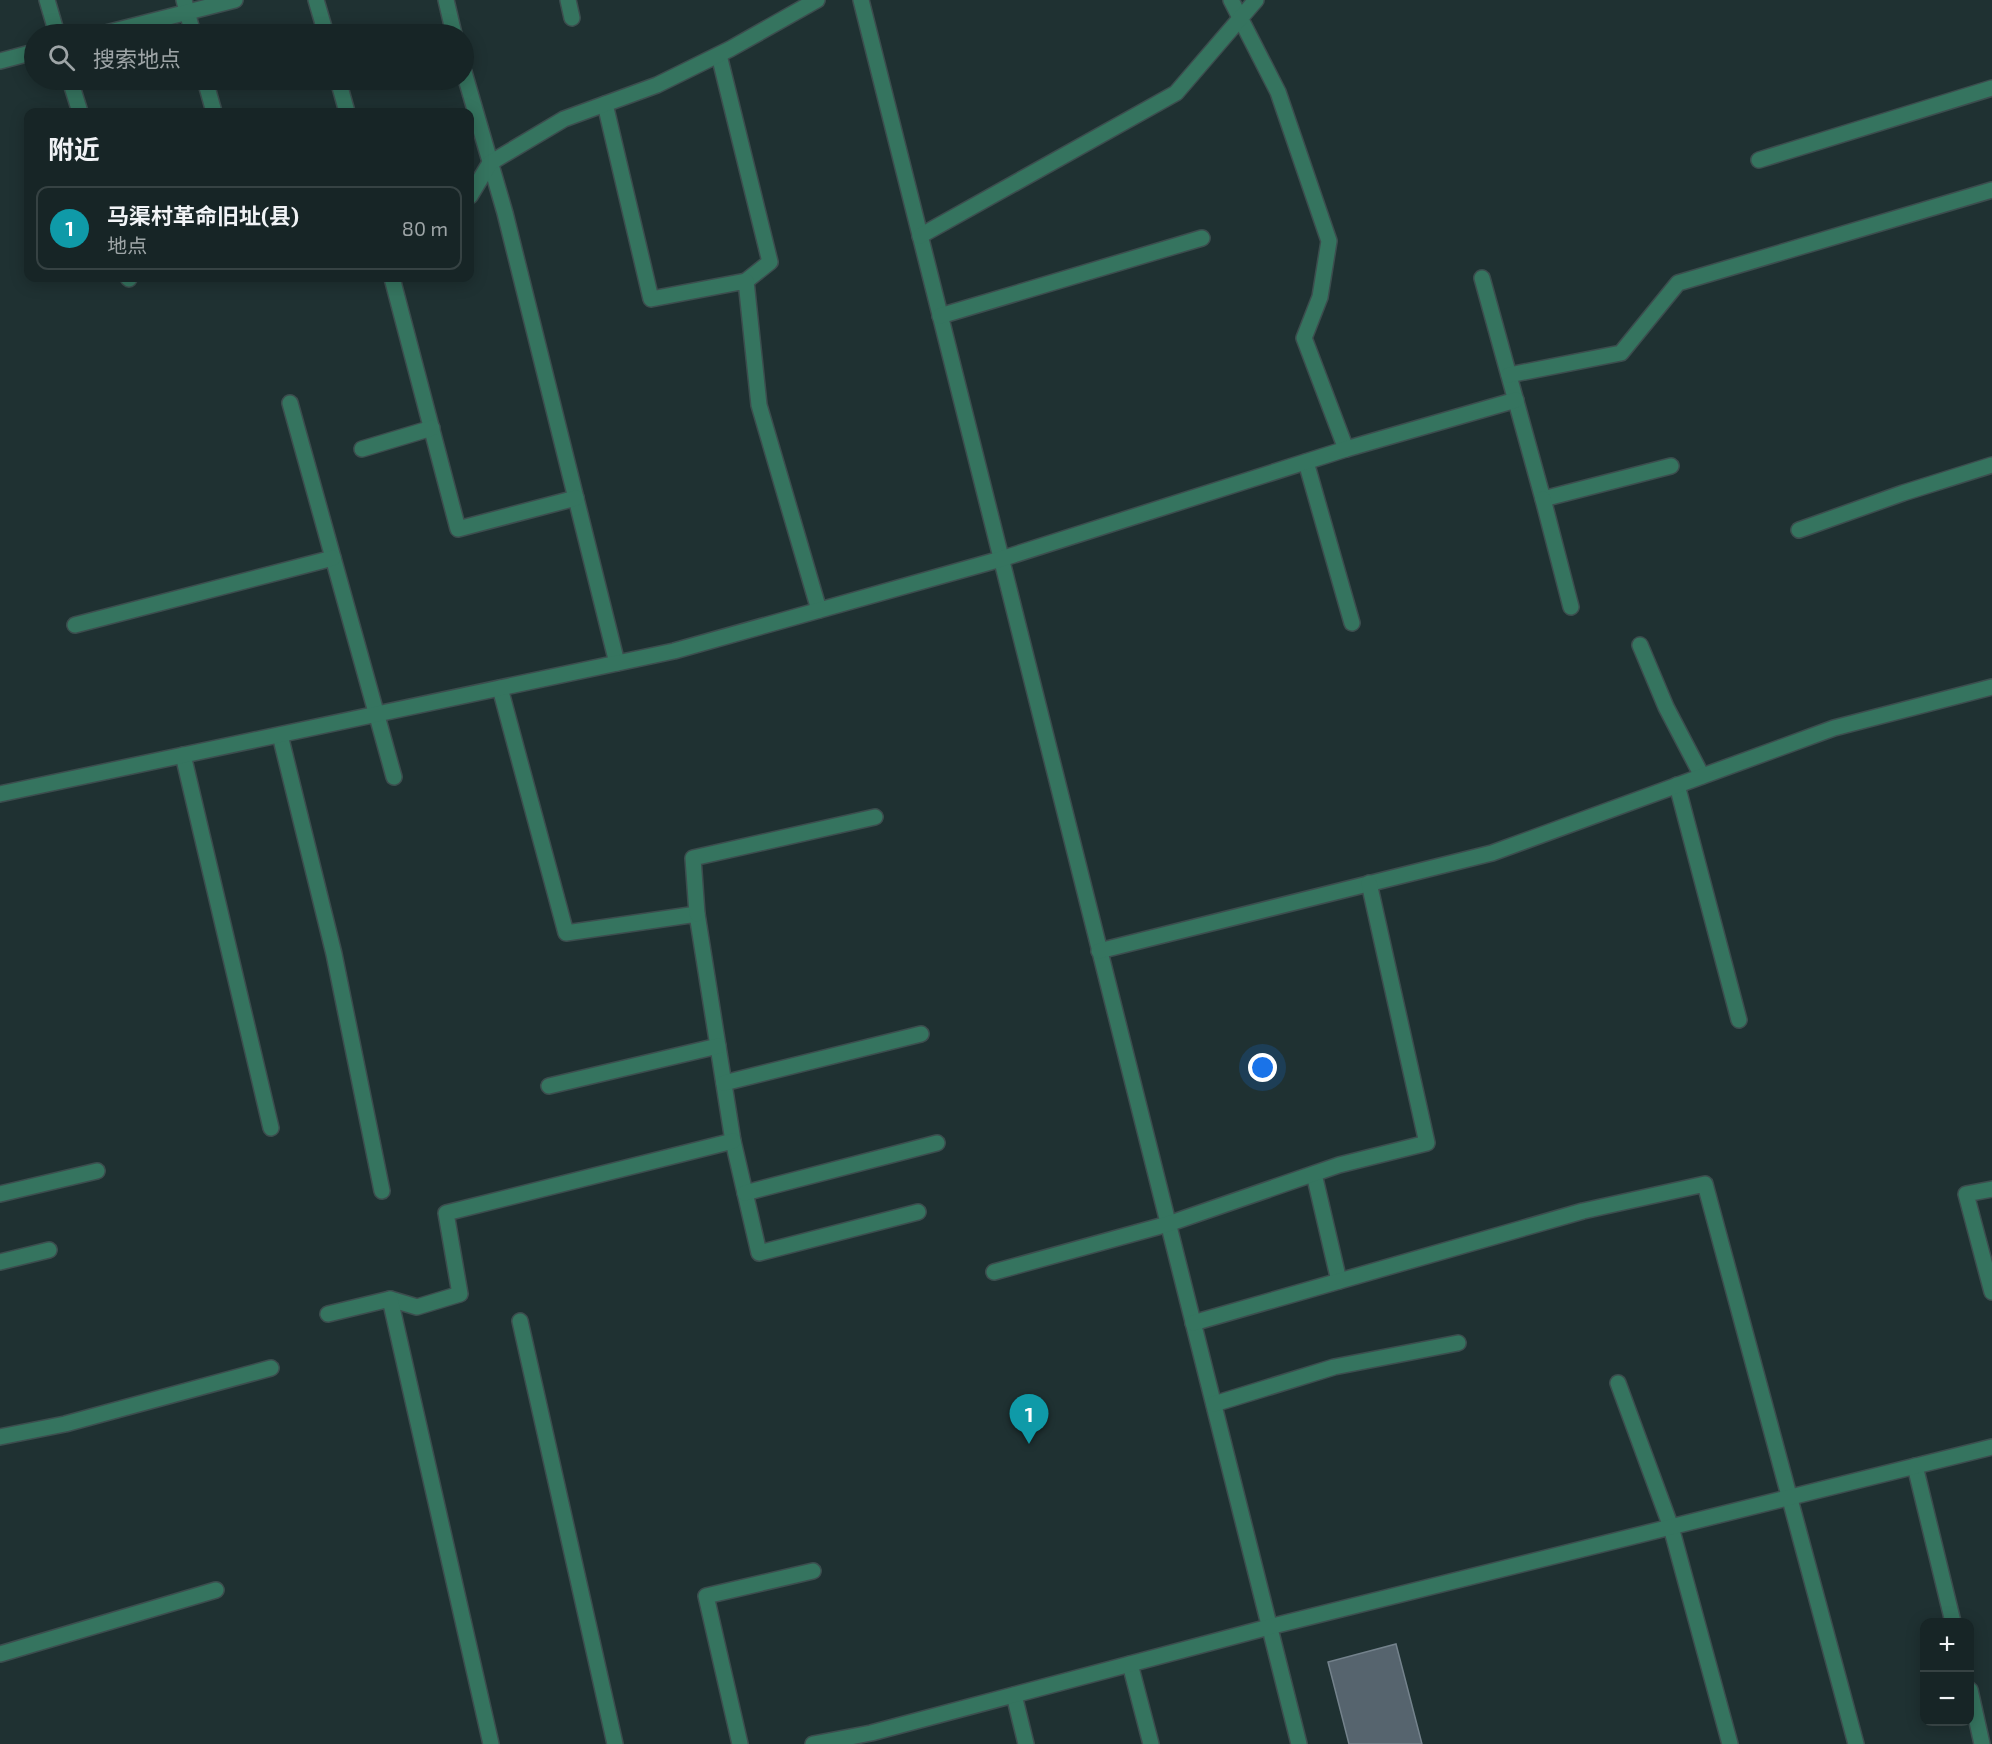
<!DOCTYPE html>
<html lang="zh">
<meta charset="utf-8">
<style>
:root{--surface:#172526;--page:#243132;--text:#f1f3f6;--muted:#9ea5a7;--line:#364243;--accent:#f49b9f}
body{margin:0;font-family:"Exo 2","Noto Sans SC",sans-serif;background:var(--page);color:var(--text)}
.controls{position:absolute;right:18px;bottom:18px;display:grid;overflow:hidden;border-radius:12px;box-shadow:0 3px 15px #0003}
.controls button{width:54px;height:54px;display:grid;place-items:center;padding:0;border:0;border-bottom:2px solid var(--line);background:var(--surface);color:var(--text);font:30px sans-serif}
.you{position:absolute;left:1263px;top:1068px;width:21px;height:21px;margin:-15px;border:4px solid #fff;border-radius:50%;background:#1a73e8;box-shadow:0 0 0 9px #1a73e833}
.badge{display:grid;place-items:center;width:39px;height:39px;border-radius:50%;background:var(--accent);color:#fff;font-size:20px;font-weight:700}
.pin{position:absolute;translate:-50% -50px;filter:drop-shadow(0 2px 3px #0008)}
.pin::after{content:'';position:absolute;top:32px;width:21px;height:18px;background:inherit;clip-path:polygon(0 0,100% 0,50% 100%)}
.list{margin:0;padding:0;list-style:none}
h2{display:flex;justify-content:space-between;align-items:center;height:78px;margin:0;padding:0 24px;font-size:26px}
h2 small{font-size:20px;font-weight:400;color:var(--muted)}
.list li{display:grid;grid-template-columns:39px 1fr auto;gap:18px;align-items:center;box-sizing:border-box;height:84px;margin:0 12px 12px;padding:0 12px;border:2px solid var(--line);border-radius:12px}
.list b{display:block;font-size:22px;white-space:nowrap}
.list p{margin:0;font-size:20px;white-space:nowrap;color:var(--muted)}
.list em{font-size:20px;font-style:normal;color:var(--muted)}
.icon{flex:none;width:33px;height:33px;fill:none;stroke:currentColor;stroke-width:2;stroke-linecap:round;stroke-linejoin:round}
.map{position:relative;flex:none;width:1992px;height:1744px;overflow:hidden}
.search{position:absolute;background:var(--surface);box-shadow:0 3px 15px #0003;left:24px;top:24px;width:450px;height:66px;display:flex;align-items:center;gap:15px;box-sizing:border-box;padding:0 21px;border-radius:33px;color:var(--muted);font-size:22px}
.panel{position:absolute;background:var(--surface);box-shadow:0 3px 15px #0003;left:24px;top:108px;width:450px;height:174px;border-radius:12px}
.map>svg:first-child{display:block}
</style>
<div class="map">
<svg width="1992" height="1744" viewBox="0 0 1992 1744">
<rect width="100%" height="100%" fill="#1f3132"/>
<polygon fill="#56646e" stroke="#74828c" stroke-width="1.5" points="1396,1644 1422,1744 1349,1744 1328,1662"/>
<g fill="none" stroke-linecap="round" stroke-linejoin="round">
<g stroke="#3c4d4e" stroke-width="18">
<g id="minor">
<polyline points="47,0 57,34"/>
<polyline points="184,0 193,34"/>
<polyline points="316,0 326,34"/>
<polyline points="446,0 454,34"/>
<polyline points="568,0 572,18"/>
<polyline points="861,0 1299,1744"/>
<polyline points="1231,0 1278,92 1329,241 1320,297 1304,338 1346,449"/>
<polyline points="102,34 235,0"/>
<polyline points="719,55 770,262 746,281"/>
<polyline points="0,61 34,52"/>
<polyline points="464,72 505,213 617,663"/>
<polyline points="70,80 80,112"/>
<polyline points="205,80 214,112"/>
<polyline points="338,80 347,112"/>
<polyline points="605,104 651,299 746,281 759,405 819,610"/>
<polyline points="1759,160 1992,88"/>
<polyline points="470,196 490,163 564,119 657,85 730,49 817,0"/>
<polyline points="920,236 1176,93 1256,0"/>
<polyline points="128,278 129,279"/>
<polyline points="392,278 458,529 576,498"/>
<polyline points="1482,278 1543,499 1671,466"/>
<polyline points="940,316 1202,238"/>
<polyline points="1509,375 1621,353 1678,283 1992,190"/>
<polyline points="290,403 394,777"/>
<polyline points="362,449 432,428"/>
<polyline points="1306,462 1352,623"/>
<polyline points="1543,499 1571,607"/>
<polyline points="1799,530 1903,493 1992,465"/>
<polyline points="75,625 333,558"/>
<polyline points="1640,645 1666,707 1702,776"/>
<polyline points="500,688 566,933 697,914 733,1141 759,1253 918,1212"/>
<polyline points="280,735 334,954 382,1191"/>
<polyline points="183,755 271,1128"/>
<polyline points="1677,785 1739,1020"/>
<polyline points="0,794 674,651 1001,559 1346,449 1516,400"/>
<polyline points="697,914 693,858 875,817"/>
<polyline points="1099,951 1492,853 1834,728 1992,687"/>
<polyline points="724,1083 921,1034"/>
<polyline points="549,1086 718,1046"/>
<polyline points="1314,1174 1339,1281"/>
<polyline points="1992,1189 1966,1194 1992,1292"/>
<polyline points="745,1193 937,1143"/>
<polyline points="0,1194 97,1171"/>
<polyline points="0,1262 49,1250"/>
<polyline points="994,1272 1168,1224 1339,1165 1427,1143 1369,883"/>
<polyline points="390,1299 417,1307 460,1294 446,1213 733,1141"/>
<polyline points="328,1314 390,1299 491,1744"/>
<polyline points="520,1321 615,1744"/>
<polyline points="1193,1323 1583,1211 1705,1184 1856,1744"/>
<polyline points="1618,1383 1671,1527 1730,1744"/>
<polyline points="1214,1404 1334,1367 1458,1343"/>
<polyline points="0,1437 65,1424 271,1368"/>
<polyline points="1915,1466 1953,1622"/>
<polyline points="0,1654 216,1590"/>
<polyline points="1130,1664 1151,1744"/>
<polyline points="1970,1690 1982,1744"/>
<polyline points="1014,1695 1026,1744"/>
<polyline points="740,1744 706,1596 813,1571"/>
<polyline points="813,1744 871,1733 1269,1627 1992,1447"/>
</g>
</g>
<use href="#minor" stroke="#35745f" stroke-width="15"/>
</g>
</svg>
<div class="controls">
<button>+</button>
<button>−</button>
</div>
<div class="you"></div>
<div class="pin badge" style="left:1029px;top:1444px;background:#0f9aa8">1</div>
<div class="search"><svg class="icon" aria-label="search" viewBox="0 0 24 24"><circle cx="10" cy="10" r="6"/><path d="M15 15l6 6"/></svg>搜索地点</div>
<section class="panel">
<h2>附近<small></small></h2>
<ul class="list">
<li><span class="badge" style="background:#0f9aa8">1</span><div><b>马渠村革命旧址(县)</b><p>地点</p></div><em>80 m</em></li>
</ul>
</section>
</div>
